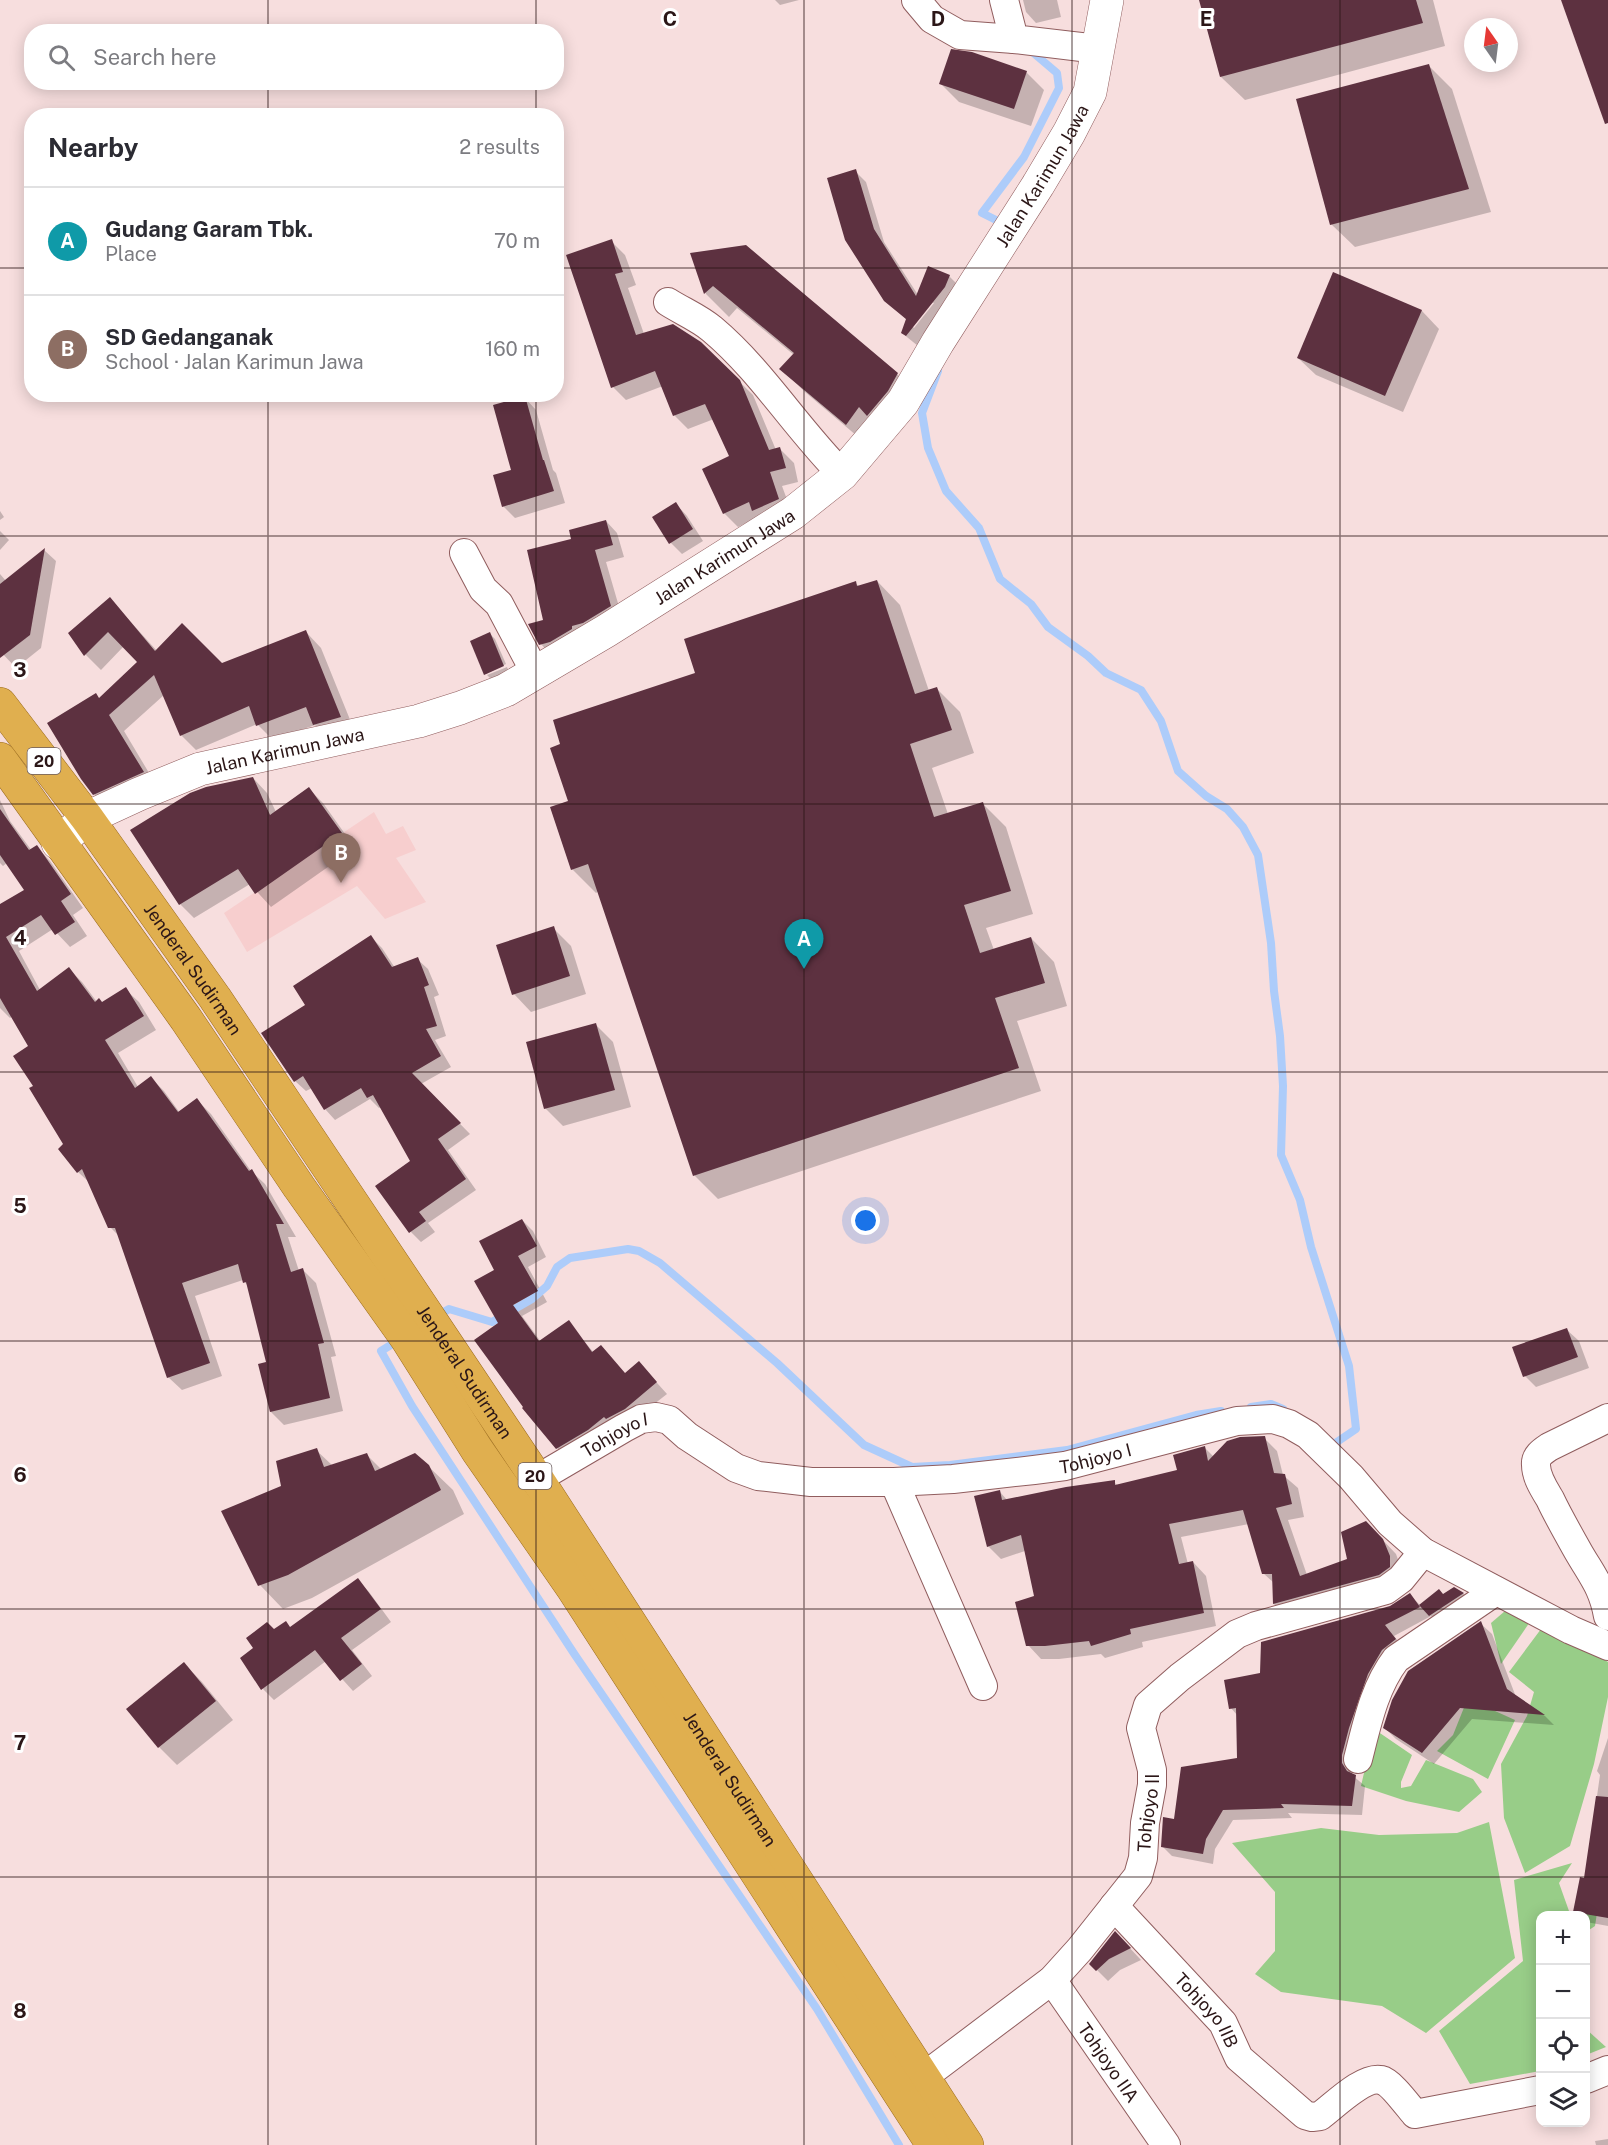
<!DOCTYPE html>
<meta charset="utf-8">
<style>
:root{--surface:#fff;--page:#f2f2f3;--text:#2b2b33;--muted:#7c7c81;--line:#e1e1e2;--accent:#2563eb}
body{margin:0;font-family:"Public Sans",sans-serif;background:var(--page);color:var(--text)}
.controls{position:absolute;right:18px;bottom:18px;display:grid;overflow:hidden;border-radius:12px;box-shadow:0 3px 15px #0003}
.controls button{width:54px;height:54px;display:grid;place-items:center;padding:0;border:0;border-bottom:2px solid var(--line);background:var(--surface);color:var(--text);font:30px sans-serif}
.compass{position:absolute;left:1464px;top:18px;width:54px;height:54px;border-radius:50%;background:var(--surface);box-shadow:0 3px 15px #0003;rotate:346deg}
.you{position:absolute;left:866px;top:1221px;width:21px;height:21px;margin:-15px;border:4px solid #fff;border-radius:50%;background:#1a73e8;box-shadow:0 0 0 9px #1a73e833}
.badge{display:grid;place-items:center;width:39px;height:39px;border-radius:50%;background:var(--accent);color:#fff;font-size:20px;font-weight:700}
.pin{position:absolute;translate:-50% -50px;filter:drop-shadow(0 2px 3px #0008)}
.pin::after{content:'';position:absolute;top:32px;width:21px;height:18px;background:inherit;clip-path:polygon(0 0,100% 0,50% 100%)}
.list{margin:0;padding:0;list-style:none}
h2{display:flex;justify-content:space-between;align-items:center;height:78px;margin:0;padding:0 24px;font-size:26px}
h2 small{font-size:20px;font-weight:400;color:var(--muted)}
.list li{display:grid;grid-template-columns:39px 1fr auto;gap:18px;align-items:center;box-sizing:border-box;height:108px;padding:0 24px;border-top:2px solid var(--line)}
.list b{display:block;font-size:22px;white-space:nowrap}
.list p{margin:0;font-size:20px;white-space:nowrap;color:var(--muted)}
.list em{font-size:20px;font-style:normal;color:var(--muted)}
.icon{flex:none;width:33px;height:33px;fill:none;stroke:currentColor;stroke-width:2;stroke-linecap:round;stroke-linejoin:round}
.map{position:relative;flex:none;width:1608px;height:2145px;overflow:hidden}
.search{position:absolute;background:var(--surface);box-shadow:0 3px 15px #0003;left:24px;top:24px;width:540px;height:66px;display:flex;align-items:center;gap:15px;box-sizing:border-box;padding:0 21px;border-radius:24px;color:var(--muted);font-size:22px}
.panel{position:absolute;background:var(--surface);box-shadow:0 3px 15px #0003;left:24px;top:108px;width:540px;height:294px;border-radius:24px}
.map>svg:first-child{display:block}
</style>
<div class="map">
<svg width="1608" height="2145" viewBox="0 0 1608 2145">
<rect width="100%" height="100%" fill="#f7dede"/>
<polygon fill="#f7cece" points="374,812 386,834 403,826 416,850 396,858 426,902 385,919 357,886 247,952 224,913"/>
<g fill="#98cd88">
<polygon points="1512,1605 1532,1619 1501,1664 1491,1623"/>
<polygon points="1544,1625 1608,1662 1608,1697 1594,1764 1570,1846 1525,1873 1504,1818 1501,1764 1527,1716 1534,1692 1509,1672"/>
<polygon points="1473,1701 1515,1720 1488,1779 1437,1751 1453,1735 1465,1705"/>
<polygon points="1374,1729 1412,1755 1401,1782 1401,1788 1411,1786 1426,1760 1473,1779 1482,1792 1459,1812 1406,1801 1361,1786"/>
<polygon points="1489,1822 1515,1958 1426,2033 1382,2006 1281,1992 1255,1974 1275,1951 1275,1892 1232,1843 1321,1828 1379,1835 1457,1833"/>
<polygon points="1572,1863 1559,1883 1569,1911 1597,1913 1595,1926 1586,1932 1586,1916 1540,1916 1540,2071 1470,2084 1439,2031 1523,1961 1514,1880"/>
<polygon points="1586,2029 1606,2047 1586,2055"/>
</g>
<g fill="#0003" fill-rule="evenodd">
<polygon points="775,0 799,0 780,5"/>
<polygon points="1023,0 1057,0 1061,17 1036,23 1026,12"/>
<polygon points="1200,0 1433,0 1445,46 1245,100 1221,77"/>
<polygon points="1429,66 1452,89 1491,212 1355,247 1331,224"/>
<polygon points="1026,72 1044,90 1031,126 959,102 941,84"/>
<path d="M855 171 866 182 884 242 918 295 949 276 960 287 918 346 902 333 907 320 885 300ZM931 302 934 303 914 328 912 326Z"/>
<polygon points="611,241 625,255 636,285 628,288 644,334 700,343 753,395 776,450 780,449 794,463 798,482 782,486 792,513 760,516 738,527 724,513 704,470 731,456 714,419 688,429 675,416 663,386 626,400 613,387"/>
<polygon points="692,254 897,374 921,398 870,447 805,392 781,369 794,355 737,308 729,317 706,294"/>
<polygon points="1334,274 1422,311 1439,329 1403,412 1316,375 1298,358"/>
<polygon points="525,398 536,410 553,470 556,473 565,503 515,518 503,506 513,471"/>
<polygon points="676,504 687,516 703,541 682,554 671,543"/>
<polygon points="0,511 4,517 0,520"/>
<polygon points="606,521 617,533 624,557 606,562 622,617 552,656 541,644 545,621 573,540"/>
<polygon points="0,531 9,540 0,550"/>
<polygon points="44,550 56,561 41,648 16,668 0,651 0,574 6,581"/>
<polygon points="877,581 900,605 929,691 936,688 960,712 974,753 932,768 948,814 983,804 1006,827 1033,914 986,928 994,950 1031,938 1054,962 1067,1006 1017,1021 1041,1091 718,1199 695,1176 599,891 596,893 572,869 570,802 697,674 855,583 860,587"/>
<polygon points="110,599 157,651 222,664 306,632 321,648 355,732 330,740 315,725 273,740 257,724 196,750 181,735 164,695 124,731 158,788 110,809 94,794 100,699 139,662 124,646 101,670 86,655 70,633"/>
<polygon points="490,634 495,639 506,664 486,674 472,642"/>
<polygon points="507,667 509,672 491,679 487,675"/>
<polygon points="253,778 267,793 276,812 309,789 323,803 355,848 271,907 250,884 194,918 180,904"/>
<polygon points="0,800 10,821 32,851 37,847 50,861 83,908 73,915 87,936 70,947 53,929 19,951 40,990 69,969 82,982 97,1002 102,1003 125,989 139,1002 156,1030 118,1053 138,1087 151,1078 164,1091 180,1113 197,1100 211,1114 251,1171 265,1184 296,1237 288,1237 299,1271 303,1270 316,1283 336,1356 331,1357 343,1411 284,1425 271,1412 268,1364 248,1286 243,1280 195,1296 222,1376 182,1390 168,1377 120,1237 110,1227 91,1184 78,1172 35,1086 30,1046 13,1016 10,1018 0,1008 0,906 26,891 7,863 3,866 0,863"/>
<polygon points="553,928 571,946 586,994 531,1012 514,994"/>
<polygon points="371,937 382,948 395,968 417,959 428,969 439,995 434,997 446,1036 435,1040 451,1067 421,1084 470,1134 448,1150 476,1190 428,1223 435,1232 421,1242 411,1232 377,1186 412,1161 381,1107 379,1108 370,1099 335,1120 325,1109 312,1088 306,1091 295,1081 307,1006"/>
<polygon points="595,1024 613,1042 631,1107 563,1126 545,1108"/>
<polygon points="522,1220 533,1231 546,1257 528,1267 547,1302 522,1316 541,1342 568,1322 594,1353 626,1375 649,1374 667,1394 635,1419 568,1459 557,1448 500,1324 496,1271"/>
<polygon points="1567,1330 1579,1341 1589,1368 1536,1387 1525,1376"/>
<polygon points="1264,1438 1277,1451 1283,1475 1298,1488 1304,1517 1288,1520 1307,1575 1349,1560 1379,1536 1396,1554 1402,1571 1287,1617 1274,1604 1274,1583 1263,1573 1249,1524 1181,1537 1188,1564 1193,1562 1206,1576 1216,1626 1142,1642 1143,1647 1105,1658 1101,1654 1059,1659 1041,1659 1028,1645 1035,1597 1025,1551 1001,1559 988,1546 1000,1492 1008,1501 1114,1482 1118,1486 1179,1472 1205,1448 1214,1457"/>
<polygon points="316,1450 333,1466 367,1455 382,1470 428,1466 453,1490 464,1514 312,1598 283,1609 260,1585 282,1486"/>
<polygon points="358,1580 369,1592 391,1622 352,1650 372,1676 353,1691 326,1661 274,1700 263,1689 274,1631 290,1628"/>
<polygon points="1454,1589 1464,1594 1473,1603 1440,1625 1431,1616 1394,1636 1405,1650 1351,1766 1352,1775 1365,1786 1362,1815 1288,1813 1292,1818 1233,1820 1215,1849 1213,1864 1172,1856 1162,1846 1175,1820 1239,1759 1237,1715 1231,1708 1262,1674 1391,1607 1410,1595 1421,1606 1443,1596"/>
<polygon points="1480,1623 1492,1634 1516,1697 1545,1716 1554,1725 1472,1719 1434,1764 1396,1739 1385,1728"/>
<polygon points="184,1664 202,1682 233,1720 177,1765 159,1747 128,1709"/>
<polygon points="1608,1738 1608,1926 1586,1922 1586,1916 1579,1916 1575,1912 1585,1880 1600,1775 1597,1771"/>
<polygon points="1127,1945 1141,1960 1120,1970 1108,1981 1091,1964"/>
<polygon points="1608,2139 1608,2145 1596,2145 1595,2141"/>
</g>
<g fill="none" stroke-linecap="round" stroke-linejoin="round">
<g stroke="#adccfa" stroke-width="8">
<polyline points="1004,224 982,213 1024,157 1059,88 1057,73 1030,50"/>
<polyline points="938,371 922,413 928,448 946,491 979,528 1000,579 1031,604 1048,627 1088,656 1106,673 1141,690 1161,721 1178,771 1206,796 1227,809 1243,827 1258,855 1271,943 1274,991 1280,1036 1283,1086 1281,1155 1300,1200 1311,1247 1349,1366 1356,1429 1334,1444 1327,1439"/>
<polyline points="437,1316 449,1309 492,1322 532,1299 547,1286 557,1267 570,1258 628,1249 639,1251 660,1263 777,1363 864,1445 912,1467 950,1465 1067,1450 1196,1415 1221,1411"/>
<polyline points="399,1340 381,1351 412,1406 575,1655 817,2009 899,2145"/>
<polyline points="1251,1407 1271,1404 1283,1409"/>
</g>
</g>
<g fill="#5d3140">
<polygon points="1199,0 1416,0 1423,23 1220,77"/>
<polygon points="1561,0 1608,0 1608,123 1605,124"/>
<polygon points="951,49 972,52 1027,71 1014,109 939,84"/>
<polygon points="1429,64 1469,189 1330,225 1296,99"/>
<polygon points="856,169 874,229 916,296 928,266 950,275 945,287 906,336 901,333 906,319 884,301 845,240 827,178"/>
<polygon points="612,239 623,272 615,274 636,335 673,324 701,342 740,380 769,450 780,447 786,468 770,472 779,499 752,511 749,502 723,514 702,469 729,456 705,404 673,416 655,371 611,388 566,255"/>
<polygon points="746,245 898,373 888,391 867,416 859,407 846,425 779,369 794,353 713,286 704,294 690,253"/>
<polygon points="1333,272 1422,310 1385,396 1297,358"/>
<polygon points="525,396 543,460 544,460 554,491 502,507 493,475 511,470 493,405"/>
<polygon points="676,502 693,529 669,544 652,517"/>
<polygon points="606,520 613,545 595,550 611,606 583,623 572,626 572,629 550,642 539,645 528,624 543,620 527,550 571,539 569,530"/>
<polygon points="45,548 30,635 0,658 0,584"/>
<polygon points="877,580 915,694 937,687 952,730 910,744 934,817 983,802 1011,891 964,905 980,953 1031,937 1045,983 995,998 1019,1068 693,1176 588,864 571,870 550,807 568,801 550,748 560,744 553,720 695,673 684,639 856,581 857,586"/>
<polygon points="110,597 155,651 182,623 222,663 306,630 341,717 313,725 306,707 256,726 249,706 180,736 154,675 109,715 144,772 93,795 81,779 47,723 96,693 99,698 137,662 108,632 84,656 68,633"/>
<polygon points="490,632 504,666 484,675 470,641"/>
<polygon points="253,777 270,815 309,787 342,833 255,894 238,869 179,905 130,830 190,793 206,787"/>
<polygon points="0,809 29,850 37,845 71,894 61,901 75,922 55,935 41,915 6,937 37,991 69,967 95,1002 99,998 102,1002 126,987 144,1016 105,1040 135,1088 151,1076 178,1112 197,1098 249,1171 252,1169 284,1224 276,1224 291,1272 303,1268 324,1343 318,1344 330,1398 270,1412 258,1364 266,1362 246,1282 243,1283 238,1264 182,1283 210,1363 167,1378 115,1228 108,1228 82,1169 77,1173 58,1149 63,1144 29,1088 33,1086 13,1056 28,1046 0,998 0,904 24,890 0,855"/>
<polygon points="554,926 570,976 512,995 496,945"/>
<polygon points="371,935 392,967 418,957 429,985 424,987 437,1026 426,1029 441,1056 412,1073 461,1123 438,1139 466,1179 419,1212 426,1221 409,1233 375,1186 410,1161 373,1095 367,1098 361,1088 324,1110 303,1076 294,1082 261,1033 305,1005 293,986"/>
<polygon points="596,1023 615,1090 544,1109 526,1042"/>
<polygon points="522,1219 537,1246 518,1256 538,1291 513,1305 539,1341 569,1320 592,1352 601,1345 625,1373 639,1361 657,1382 625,1409 606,1419 604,1417 588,1430 556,1449 522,1408 523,1407 474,1340 498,1323 474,1281 494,1270 479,1241"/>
<polygon points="1567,1328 1578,1357 1523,1377 1512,1347"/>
<polygon points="1265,1436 1274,1473 1285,1474 1292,1504 1276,1508 1300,1576 1347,1559 1341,1532 1366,1521 1383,1539 1390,1556 1390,1567 1379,1575 1273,1604 1272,1574 1262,1574 1243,1510 1169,1524 1179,1564 1193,1561 1204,1613 1130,1629 1131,1634 1091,1646 1089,1641 1045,1646 1026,1646 1015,1602 1034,1596 1021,1535 987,1547 974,1496 1000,1490 1002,1500 1066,1487 1115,1480 1115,1485 1177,1470 1173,1455 1205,1446 1208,1461 1227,1441 1240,1437"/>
<polygon points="317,1448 324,1467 367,1453 375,1471 415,1453 429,1465 441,1490 288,1575 258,1586 221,1511 281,1486 276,1461"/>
<polygon points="358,1578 381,1609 341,1638 362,1664 340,1681 315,1650 261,1690 240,1658 253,1648 246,1638 267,1622 274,1629 286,1621 290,1627"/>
<polygon points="1454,1587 1464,1593 1429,1616 1419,1605 1439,1589 1443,1594"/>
<polygon points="1410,1593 1420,1607 1385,1625 1396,1639 1382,1650 1368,1674 1349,1728 1342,1755 1342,1763 1347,1771 1356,1775 1352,1806 1281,1804 1284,1808 1223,1810 1206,1839 1203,1854 1161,1847 1163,1817 1174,1819 1181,1767 1237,1758 1236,1708 1229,1709 1224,1680 1260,1673 1261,1642 1390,1606"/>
<polygon points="1481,1621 1507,1689 1545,1715 1460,1708 1422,1753 1383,1728 1392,1700 1408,1671"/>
<polygon points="184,1662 216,1701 158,1748 126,1709"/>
<polygon points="1596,1796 1608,1797 1608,1918 1573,1912 1580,1877 1584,1878"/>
<polygon points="1115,1931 1131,1948 1109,1959 1096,1971 1089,1964"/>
</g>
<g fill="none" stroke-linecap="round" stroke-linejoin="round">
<g stroke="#905d5e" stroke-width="30">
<g id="minor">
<polyline points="916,0 932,19 960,35 1014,39"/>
<polyline points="1004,0 1014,39 1098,49"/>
<path d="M668 302C682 311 699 318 712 329 762 371 796 428 842 474"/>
<polyline points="464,553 483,589 499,604 535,672"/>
<path d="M1608 1418 1549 1447C1543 1451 1535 1456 1536 1465 1536 1477 1544 1489 1550 1499 1559 1518 1569 1535 1579 1553 1593 1577 1603 1588 1608 1616"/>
<path id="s1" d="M537 1479 624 1428 641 1419 656 1417 669 1420 687 1436 736 1468 758 1476 811 1482H894L953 1479 1034 1470 1065 1466 1237 1421 1273 1419 1289 1424 1308 1435 1351 1477 1390 1523 1423 1552 1571 1630 1608 1646"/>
<polyline points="894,1482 983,1686"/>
<path d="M1358 1759C1367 1724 1374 1688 1396 1659L1496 1591"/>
<path id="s2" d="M1114 1906 1223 2023 1239 2058 1305 2115 1312 2117 1320 2116C1334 2106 1363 2076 1381 2080 1391 2082 1408 2106 1415 2114L1540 2090"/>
<path id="s3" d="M1052 1980 1166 2145"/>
<path id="s4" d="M922 2078 1052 1980 1080 1949 1138 1876 1143 1858 1145 1823 1152 1785V1770L1141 1728 1148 1705 1180 1677 1237 1634 1256 1626 1386 1590 1401 1579 1423 1552"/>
<polyline points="1586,2079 1608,2070"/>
</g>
</g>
<g stroke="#905d5e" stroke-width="34">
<g id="tertiary">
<path id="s5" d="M58 843 87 818 139 794 200 769 419 721 460 708 506 690 606 631 793 513 842 474 903 402 938 342 1038 185 1069 133 1090 92 1107 0"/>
</g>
</g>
<g stroke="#9b6c1f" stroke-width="34">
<g id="trunk">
<path id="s6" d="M0 704 87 818 215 998 537 1479 967 2145"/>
<polyline points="0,759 186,1019 299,1187 407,1339 477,1450 572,1587 933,2145"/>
</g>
</g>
<use href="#minor" stroke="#fff" stroke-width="28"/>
<use href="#tertiary" stroke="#fff" stroke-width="33"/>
<use href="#trunk" stroke="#e0af4f" stroke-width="33"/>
</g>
<path fill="none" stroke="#2b1617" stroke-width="1.5" stroke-opacity="0.55" d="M268 0V32M536 0V32M804 0V2145M1072 0V2145M1340 0V2145M268 82V116M536 82V116M0 268H32M556 268H1608M268 394V2145M536 394V2145M0 536H1608M0 804H1608M0 1072H1608M0 1341H1608M0 1609H1608M0 1877H1608"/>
<g text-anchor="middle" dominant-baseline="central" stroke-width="6" stroke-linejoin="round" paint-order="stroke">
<g fill="#fff" stroke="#6b5c5d" stroke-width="1.5">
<rect x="27.5" y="748" width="33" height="26" rx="4.5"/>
<rect x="518.5" y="1463" width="33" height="26" rx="4.5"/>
</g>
<g font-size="16" font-weight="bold" fill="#2b1617">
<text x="44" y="761">20</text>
<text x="535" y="1476">20</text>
</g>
<g font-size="18" fill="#2b1617" stroke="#fff">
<text stroke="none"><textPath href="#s5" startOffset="1238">Jalan Karimun Jawa</textPath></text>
<text stroke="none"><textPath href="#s5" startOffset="734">Jalan Karimun Jawa</textPath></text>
<text stroke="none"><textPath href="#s5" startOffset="248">Jalan Karimun Jawa</textPath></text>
<text stroke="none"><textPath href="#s6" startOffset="328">Jenderal Sudirman</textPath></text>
<text stroke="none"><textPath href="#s6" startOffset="814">Jenderal Sudirman</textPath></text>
<text stroke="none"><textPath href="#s1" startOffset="90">Tohjoyo I</textPath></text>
<text stroke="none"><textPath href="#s1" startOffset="594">Tohjoyo I</textPath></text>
<text stroke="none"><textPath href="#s6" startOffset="1300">Jenderal Sudirman</textPath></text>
<text stroke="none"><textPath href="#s4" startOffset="362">Tohjoyo II</textPath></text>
<text stroke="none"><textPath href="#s2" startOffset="140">Tohjoyo IIB</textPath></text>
<text stroke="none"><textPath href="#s3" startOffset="100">Tohjoyo IIA</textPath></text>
</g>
</g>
<g font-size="20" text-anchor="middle" font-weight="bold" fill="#2b1617" stroke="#fff" stroke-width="6" stroke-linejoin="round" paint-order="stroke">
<text x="670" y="26">C</text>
<text x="938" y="26">D</text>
<text x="1206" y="26">E</text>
<text x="20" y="677">3</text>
<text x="20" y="945">4</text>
<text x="20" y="1213">5</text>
<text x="20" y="1482">6</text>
<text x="20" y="1750">7</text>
<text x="20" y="2018">8</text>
</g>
</svg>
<div class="controls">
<button>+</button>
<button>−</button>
<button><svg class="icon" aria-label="locate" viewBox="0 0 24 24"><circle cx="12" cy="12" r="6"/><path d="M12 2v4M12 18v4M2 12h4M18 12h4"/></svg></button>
<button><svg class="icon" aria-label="layers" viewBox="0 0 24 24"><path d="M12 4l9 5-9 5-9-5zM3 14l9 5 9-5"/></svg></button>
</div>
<svg class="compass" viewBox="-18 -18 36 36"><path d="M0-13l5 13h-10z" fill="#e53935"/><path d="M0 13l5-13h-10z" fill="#7c7c81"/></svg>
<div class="you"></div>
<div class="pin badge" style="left:804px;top:969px;background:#0f9aa8">A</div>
<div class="pin badge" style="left:341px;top:883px;background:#8d6e63">B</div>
<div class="search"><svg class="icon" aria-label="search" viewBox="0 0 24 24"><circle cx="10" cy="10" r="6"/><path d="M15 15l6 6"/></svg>Search here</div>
<section class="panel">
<h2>Nearby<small>2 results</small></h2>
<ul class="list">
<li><span class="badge" style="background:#0f9aa8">A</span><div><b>Gudang Garam Tbk.</b><p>Place</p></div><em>70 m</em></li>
<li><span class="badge" style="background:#8d6e63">B</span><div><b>SD Gedanganak</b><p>School · Jalan Karimun Jawa</p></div><em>160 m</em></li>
</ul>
</section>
</div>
